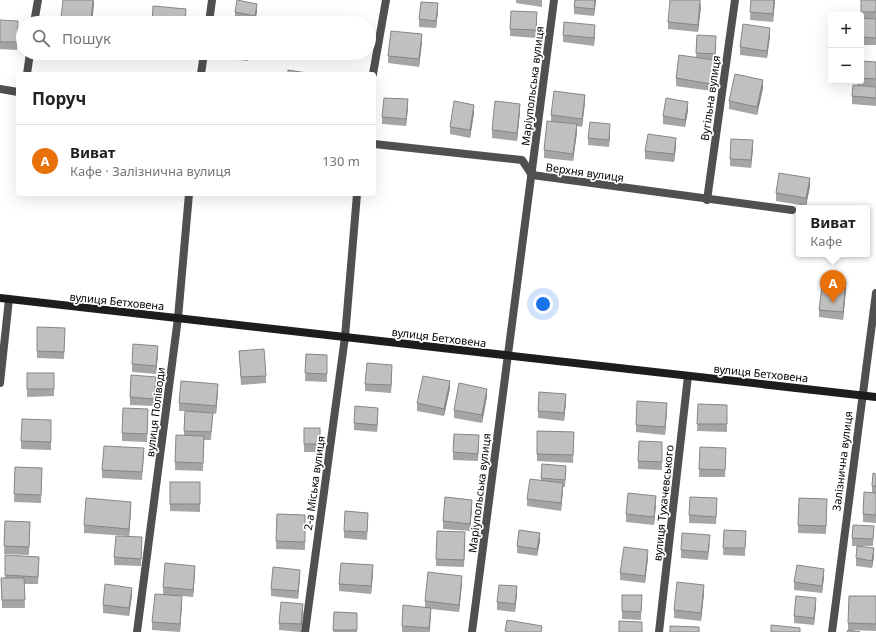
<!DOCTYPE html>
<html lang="uk">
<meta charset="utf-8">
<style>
:root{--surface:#fff;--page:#f2f2f2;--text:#222;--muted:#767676;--line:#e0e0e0;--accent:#1a73e8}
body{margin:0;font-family:"Noto Sans",sans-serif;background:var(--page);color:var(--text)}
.controls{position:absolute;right:12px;top:12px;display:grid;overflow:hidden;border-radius:4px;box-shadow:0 4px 16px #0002}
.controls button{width:36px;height:36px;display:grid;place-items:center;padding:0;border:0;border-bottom:1px solid var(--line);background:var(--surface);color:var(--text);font:20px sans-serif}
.you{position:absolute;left:543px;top:304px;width:14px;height:14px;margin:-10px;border:3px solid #fff;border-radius:50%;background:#1a73e8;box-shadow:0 0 0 6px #1a73e833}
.badge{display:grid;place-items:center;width:26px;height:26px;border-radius:50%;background:var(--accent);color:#fff;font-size:13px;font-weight:700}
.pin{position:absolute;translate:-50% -33px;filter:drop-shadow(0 1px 2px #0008)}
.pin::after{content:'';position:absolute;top:21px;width:14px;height:12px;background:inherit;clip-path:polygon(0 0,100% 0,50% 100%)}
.popup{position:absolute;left:796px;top:205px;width:74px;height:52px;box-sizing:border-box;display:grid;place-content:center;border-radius:4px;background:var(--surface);filter:drop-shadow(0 1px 3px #0005);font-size:13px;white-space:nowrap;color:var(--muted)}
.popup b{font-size:15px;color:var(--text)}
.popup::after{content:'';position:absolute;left:50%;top:100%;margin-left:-8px;border:8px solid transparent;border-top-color:var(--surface)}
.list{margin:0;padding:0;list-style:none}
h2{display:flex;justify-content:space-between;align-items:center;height:52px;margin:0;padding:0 16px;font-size:17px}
h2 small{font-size:13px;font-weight:400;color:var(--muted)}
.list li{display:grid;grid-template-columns:26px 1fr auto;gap:12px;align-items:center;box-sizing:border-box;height:72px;padding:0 16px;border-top:1px solid var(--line)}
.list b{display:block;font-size:15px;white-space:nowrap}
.list p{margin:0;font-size:13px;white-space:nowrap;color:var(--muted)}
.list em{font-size:13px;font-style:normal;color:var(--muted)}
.icon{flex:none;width:22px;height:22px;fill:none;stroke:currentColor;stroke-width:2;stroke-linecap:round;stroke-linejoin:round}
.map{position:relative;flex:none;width:876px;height:632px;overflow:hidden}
.search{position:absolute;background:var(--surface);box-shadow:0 4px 16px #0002;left:16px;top:16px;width:360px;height:44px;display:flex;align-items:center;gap:10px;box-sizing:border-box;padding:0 14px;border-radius:22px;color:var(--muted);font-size:15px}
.panel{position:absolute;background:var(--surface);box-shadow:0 4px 16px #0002;left:16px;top:72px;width:360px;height:124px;border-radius:4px}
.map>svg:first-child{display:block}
</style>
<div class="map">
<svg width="876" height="632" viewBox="0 0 876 632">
<rect width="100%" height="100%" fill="#fff"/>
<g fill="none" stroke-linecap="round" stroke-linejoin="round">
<g stroke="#505050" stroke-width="8">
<polyline points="34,23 38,0"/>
<polyline points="209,23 212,0"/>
<polyline points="27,74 30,53"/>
<polyline points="201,74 204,53"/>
<polyline points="373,74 386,0"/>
<polyline points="0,89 18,92"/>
<polyline points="374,144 522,160 532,175 792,210"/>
<polyline points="707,200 735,0"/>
<polyline points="0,383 9,299"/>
<polyline points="137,632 178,318 189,194"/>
<polyline points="305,632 345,337 357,194"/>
<polyline points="472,632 554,0"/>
<polyline points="659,632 688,376"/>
<polyline points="832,632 876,293"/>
</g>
<polyline stroke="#1d1d1d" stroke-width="8" points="0,298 876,397"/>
</g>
<g fill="#a5a5a5">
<polygon points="94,0 92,23 61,23 61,18"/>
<polygon points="516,0 542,0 542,7 516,3"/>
<polygon points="596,0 594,16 574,14 574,7"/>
<polygon points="751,0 775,0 773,22 750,20"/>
<polygon points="861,0 876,0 876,45 861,45 862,19 861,19"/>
<polygon points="701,6 698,32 668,29 668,22"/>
<polygon points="257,11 255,23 235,20 235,12"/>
<polygon points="438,11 436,28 419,27 419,19"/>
<polygon points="0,20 18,28 17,50 0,49"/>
<polygon points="537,20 536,38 510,36 510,29"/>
<polygon points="595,33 594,46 563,42 563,35"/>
<polygon points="697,35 716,43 715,61 714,61 714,68 711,91 676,86 676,78 696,57"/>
<polygon points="770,36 767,58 740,55 740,47"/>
<polygon points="422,42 419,67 388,63 388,56"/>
<polygon points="227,53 248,53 248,61 227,59"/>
<polygon points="861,61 876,62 876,87 857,85 857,81 861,81"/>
<polygon points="876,87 876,106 852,104 852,96"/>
<polygon points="763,88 757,115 729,109 729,101"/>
<polygon points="585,102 582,127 577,126 577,132 573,161 544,158 544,150 551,121 551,115"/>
<polygon points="408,107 406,126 382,124 382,117"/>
<polygon points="688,110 685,127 663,124 663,116"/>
<polygon points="520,111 517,141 492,138 492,130"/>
<polygon points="474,113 470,138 450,134 450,127"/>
<polygon points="610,132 609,147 588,145 588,138"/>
<polygon points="676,146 674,162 645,159 645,151"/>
<polygon points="753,148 751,168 730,166 730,159"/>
<polygon points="810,186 806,206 776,201 776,193"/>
<polygon points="846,289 843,320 819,317 819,310"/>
<polygon points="65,336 64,359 37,358 37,351"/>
<polygon points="239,351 266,376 266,383 241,385"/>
<polygon points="158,354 156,374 132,372 132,364"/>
<polygon points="306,354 327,355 327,382 305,381"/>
<polygon points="27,373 54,373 54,396 27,397"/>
<polygon points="392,373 391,393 365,391 365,384"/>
<polygon points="156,385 154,406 130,405 130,397"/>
<polygon points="450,388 444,416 417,411 417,403"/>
<polygon points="218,391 216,414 213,413 211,440 204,440 203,471 175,470 175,462 184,435 185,411 179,411 179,403"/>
<polygon points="487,396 482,423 454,418 454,410"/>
<polygon points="566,402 564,421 538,418 538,411"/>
<polygon points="698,404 727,405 727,432 697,431"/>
<polygon points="667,411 665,435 636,432 636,425"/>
<polygon points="378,415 377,432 354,430 354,423"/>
<polygon points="148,417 147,442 122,441 122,433"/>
<polygon points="51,420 51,450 21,449 21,441"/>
<rect x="304" y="428" width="16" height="24"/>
<polygon points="537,431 574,432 573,463 537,461"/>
<polygon points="479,443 478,461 453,460 453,452"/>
<polygon points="662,449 662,470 638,469 638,461"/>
<polygon points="144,456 142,480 102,478 102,470"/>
<polygon points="726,456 725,477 699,477 699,469"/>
<polygon points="542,464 566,473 565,487 563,487 561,511 527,506 527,499 541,480"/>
<polygon points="15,467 42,468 41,503 14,502"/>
<polygon points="876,474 876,523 863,522 863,514 872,493 872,486"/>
<polygon points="170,482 200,482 200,512 170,511"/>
<polygon points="656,504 654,525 626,522 626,514"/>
<polygon points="717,506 716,524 689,523 689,515"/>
<polygon points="827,507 826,534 798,533 798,525"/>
<polygon points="472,508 470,531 443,529 443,521"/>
<polygon points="131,509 129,537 142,545 141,566 114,565 114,557 128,536 84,533 84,525"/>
<polygon points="277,514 305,515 305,550 276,549"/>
<polygon points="5,521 30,522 29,555 4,554"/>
<polygon points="368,521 367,540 344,538 344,531"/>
<polygon points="874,526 873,546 852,546 852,538"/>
<polygon points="724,530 746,531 745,556 723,555"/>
<polygon points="465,540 464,567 436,566 436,559"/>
<polygon points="540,541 537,556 517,553 517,546"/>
<polygon points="710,543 708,560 681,558 681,550"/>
<polygon points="5,555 39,564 38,584 24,584 25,608 2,608 1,578 5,578"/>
<polygon points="874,556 872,568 856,566 856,558"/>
<polygon points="648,558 645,583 620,580 620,573"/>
<polygon points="195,573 193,597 182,596 180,632 152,630 152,622 163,595 163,587"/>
<polygon points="373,573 371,594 339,591 339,584"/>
<polygon points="300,577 298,599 271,596 271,589"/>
<polygon points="824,577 822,593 794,590 794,582"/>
<polygon points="462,583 459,612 431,609 430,632 402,632 402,626 425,607 425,601"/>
<polygon points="704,593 701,621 674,618 674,610"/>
<polygon points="517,594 515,612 497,610 497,602"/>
<polygon points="132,595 129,616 103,613 103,605"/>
<polygon points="622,595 642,595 641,620 622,619"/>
<polygon points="876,596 876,631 848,630 848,623"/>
<polygon points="816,605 814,625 794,623 794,616"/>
<polygon points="303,611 301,632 279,630 279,623"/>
<polygon points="334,612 357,613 357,632 333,632"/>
</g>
<g fill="#868686">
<polygon points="93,0 94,4 92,23 91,23"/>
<polygon points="595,0 596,0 594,16 594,9"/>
<polygon points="701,0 701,6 698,32 698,25"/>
<polygon points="774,0 775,0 773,22 773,14"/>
<polygon points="438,3 438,11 436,28 436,21"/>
<polygon points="257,4 257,11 255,23 255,16"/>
<polygon points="595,25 595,33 594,46 594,38"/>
<polygon points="770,28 770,36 767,58 767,51"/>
<polygon points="422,34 422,42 419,67 419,59"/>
<polygon points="714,60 714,68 711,91 711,84"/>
<polygon points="763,80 763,88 757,115 757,107"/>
<polygon points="585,95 585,102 582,127 582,119"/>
<polygon points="408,99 408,107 406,126 406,119"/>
<polygon points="688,102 688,110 685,127 685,120"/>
<polygon points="520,104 520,111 517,141 517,133"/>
<polygon points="474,105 474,113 470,138 470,130"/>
<polygon points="577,124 577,132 573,161 573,154"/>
<polygon points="610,124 610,132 609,147 609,140"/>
<polygon points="676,138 676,146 674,162 674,154"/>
<polygon points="753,140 753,148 751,168 751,160"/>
<polygon points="810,178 810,186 806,206 806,198"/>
<polygon points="846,281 846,289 843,320 843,312"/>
<polygon points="158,346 158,354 156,374 156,366"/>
<polygon points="392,365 392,373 391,393 391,385"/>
<polygon points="156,377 156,385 154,406 154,399"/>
<polygon points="450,381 450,388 444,416 444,409"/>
<polygon points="218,384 218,391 216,414 216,406"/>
<polygon points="487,389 487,396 482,423 482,415"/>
<polygon points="566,394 566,402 564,421 564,413"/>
<polygon points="667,403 667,411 665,435 665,427"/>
<polygon points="378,408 378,415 377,432 377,425"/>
<polygon points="563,483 563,491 561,511 561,503"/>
<polygon points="656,496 656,504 654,525 654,517"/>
<polygon points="472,500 472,508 470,531 470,524"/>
<polygon points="131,502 131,509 129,537 129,529"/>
<polygon points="540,533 540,541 537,556 537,549"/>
<polygon points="874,548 874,556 872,568 872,561"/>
<polygon points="648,550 648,558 645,583 645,576"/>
<polygon points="373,565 373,573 371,594 371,586"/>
<polygon points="195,566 195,573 193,597 193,590"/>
<polygon points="824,569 824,577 822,593 822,586"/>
<polygon points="300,570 300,577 298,599 298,591"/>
<polygon points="462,576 462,583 459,612 459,605"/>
<polygon points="704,585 704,593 701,621 701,613"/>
<polygon points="517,586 517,594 515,612 515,604"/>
<polygon points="132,588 132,595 129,616 129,608"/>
<polygon points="182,596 182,604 180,632 180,624"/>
<polygon points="816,598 816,605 814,625 814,618"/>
<polygon points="303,604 303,611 301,632 301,624"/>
<polygon points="431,608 431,615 429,632 429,628"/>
</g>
<g fill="#c0c0c0" stroke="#868686">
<polygon points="63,0 93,0 91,21 61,18"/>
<polygon points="237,0 257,4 255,16 235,12"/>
<polygon points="575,0 595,0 594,9 574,7"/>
<polygon points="670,0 700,0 698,25 668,22"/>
<polygon points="751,0 774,0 773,14 750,12"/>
<rect x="861" y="0" width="15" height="12"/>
<polygon points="421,2 438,3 436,21 419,19"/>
<polygon points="153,6 186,9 185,23 152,23"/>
<polygon points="511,11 537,12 536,30 510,29"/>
<polygon points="862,18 876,19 876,38 861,37"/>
<polygon points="0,20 18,21 17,42 0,42"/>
<polygon points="564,22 595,25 594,38 563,35"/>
<polygon points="743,24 770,28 767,51 740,47"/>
<polygon points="391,31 422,34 419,59 388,56"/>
<polygon points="697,35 716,36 715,54 696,53"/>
<polygon points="679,55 714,60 711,84 676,78"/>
<polygon points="861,61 876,62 876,79 861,78"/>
<polygon points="288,70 307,73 307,74 288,74"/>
<polygon points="735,74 763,80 757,107 729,101"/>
<polygon points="853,85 876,87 876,98 852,96"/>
<polygon points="554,91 585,95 582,119 551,115"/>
<polygon points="384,98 408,99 406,119 382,117"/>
<polygon points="666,98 688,102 685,120 663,116"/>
<polygon points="454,101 474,105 470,130 450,127"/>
<polygon points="495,101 520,104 517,133 492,130"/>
<polygon points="547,121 577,124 573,154 544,150"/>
<polygon points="590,122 610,124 609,140 588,138"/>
<polygon points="648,134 676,138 674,154 645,151"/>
<polygon points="731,139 753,140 751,160 730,159"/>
<polygon points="779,173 810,178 806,198 776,193"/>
<polygon points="823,278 846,281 843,312 819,310"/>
<polygon points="37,327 65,328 64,352 37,351"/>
<polygon points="133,344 158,346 156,366 132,364"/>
<polygon points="264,349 266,376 241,377 239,351"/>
<polygon points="306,354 327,355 327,374 305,373"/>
<polygon points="367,363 392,365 391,385 365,384"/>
<rect x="27" y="373" width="27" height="16"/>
<polygon points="131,375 156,377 154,399 130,397"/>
<polygon points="423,376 450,381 444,409 417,403"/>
<polygon points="181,381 218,384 216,406 179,403"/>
<polygon points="459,383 487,389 482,415 454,410"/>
<polygon points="539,392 566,394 564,413 538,411"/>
<polygon points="637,401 667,403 665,427 636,425"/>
<polygon points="698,404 727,405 727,424 697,424"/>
<polygon points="355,406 378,408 377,425 354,423"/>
<polygon points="123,408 148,409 147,434 122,433"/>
<polygon points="185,411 213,413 211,432 184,431"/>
<polygon points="22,419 51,420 51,442 21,441"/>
<rect x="304" y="428" width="16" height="16"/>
<polygon points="537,431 574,432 573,455 537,454"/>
<polygon points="454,434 479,435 478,454 453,452"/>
<polygon points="176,435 204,436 203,463 175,462"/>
<polygon points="639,441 662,442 662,462 638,461"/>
<polygon points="104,446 144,448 142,472 102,470"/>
<polygon points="700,447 726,448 725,470 699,469"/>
<polygon points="542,464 566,466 565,480 541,478"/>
<polygon points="15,467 42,468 41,495 14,494"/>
<polygon points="873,473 876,474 876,486 872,486"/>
<polygon points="530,479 563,483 561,503 527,499"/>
<rect x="170" y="482" width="30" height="22"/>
<polygon points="864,492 876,493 876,515 863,514"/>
<polygon points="628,493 656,496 654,517 626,514"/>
<polygon points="445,497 472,500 470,524 443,521"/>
<polygon points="690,497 717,498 716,517 689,515"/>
<polygon points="86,498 131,502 129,529 84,525"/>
<polygon points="799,498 827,499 826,526 798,525"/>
<polygon points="345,511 368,513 367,532 344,531"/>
<polygon points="277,514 305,515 305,542 276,541"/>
<polygon points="5,521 30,522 29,547 4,546"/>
<polygon points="853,525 874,526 873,539 852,538"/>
<polygon points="519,530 540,533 537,549 517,546"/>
<polygon points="724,530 746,531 745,548 723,548"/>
<polygon points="437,531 465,532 464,560 436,559"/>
<polygon points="682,533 710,535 708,552 681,550"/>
<polygon points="116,536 142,537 141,559 114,557"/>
<polygon points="857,546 874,548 872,561 856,558"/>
<polygon points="624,547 648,550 645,576 620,573"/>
<polygon points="5,555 39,557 38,577 5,575"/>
<polygon points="165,563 195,566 193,590 163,587"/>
<polygon points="341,563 373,565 371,586 339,584"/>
<polygon points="797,565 824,569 822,586 794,582"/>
<polygon points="273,567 300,570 298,591 271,589"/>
<polygon points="428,572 462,576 459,605 425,601"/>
<polygon points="1,578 24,578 25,600 2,600"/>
<polygon points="677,582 704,585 701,613 674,610"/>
<polygon points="105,584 132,588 129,608 103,605"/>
<polygon points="499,585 517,586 515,604 497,602"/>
<polygon points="155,594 182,596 180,624 152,622"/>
<polygon points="622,595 642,595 641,612 622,611"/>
<polygon points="796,596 816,598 814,618 794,616"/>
<polygon points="849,596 876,596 876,624 848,623"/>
<polygon points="281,602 303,604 301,624 279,623"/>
<polygon points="403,605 431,608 429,628 402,626"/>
<polygon points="334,612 357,613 357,630 333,630"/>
<polygon points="507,620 542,626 541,632 509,632 505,631"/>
<polygon points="619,621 642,622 642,632 619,632"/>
<polygon points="771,625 800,628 800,632 771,632"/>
<polygon points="670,626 699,627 699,632 670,632"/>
<polygon points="848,630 860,632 847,632"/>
</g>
<g text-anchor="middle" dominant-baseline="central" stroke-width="3.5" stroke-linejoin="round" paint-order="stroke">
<g font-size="11" fill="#000" stroke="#fff">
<text transform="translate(532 86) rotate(-83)">Маріупольська вулиця</text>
<text transform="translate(710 98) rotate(-82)">Вугільна вулиця</text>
<text transform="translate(585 172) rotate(8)">Верхня вулиця</text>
<text transform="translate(117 301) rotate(6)">вулиця Бетховена</text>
<text transform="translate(439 337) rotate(7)">вулиця Бетховена</text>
<text transform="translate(761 373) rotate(6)">вулиця Бетховена</text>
<text transform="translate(155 412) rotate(-83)">вулиця Поліводи</text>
<text transform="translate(842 461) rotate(-83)">Залізнична вулиця</text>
<text transform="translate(314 483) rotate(-82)">2-а Міська вулиця</text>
<text transform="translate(479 493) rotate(-83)">Маріупольська вулиця</text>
<text transform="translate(663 503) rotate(-84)">вулиця Тухачевського</text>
</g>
</g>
</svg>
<div class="controls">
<button>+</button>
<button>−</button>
</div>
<div class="you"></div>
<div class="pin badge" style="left:833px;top:303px;background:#e8710a">A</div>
<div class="popup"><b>Виват</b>Кафе</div>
<div class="search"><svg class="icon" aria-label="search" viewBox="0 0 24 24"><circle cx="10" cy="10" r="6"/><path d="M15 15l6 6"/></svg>Пошук</div>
<section class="panel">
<h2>Поруч<small></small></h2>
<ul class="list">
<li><span class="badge" style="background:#e8710a">A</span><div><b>Виват</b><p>Кафе · Залізнична вулиця</p></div><em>130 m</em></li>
</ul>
</section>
</div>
